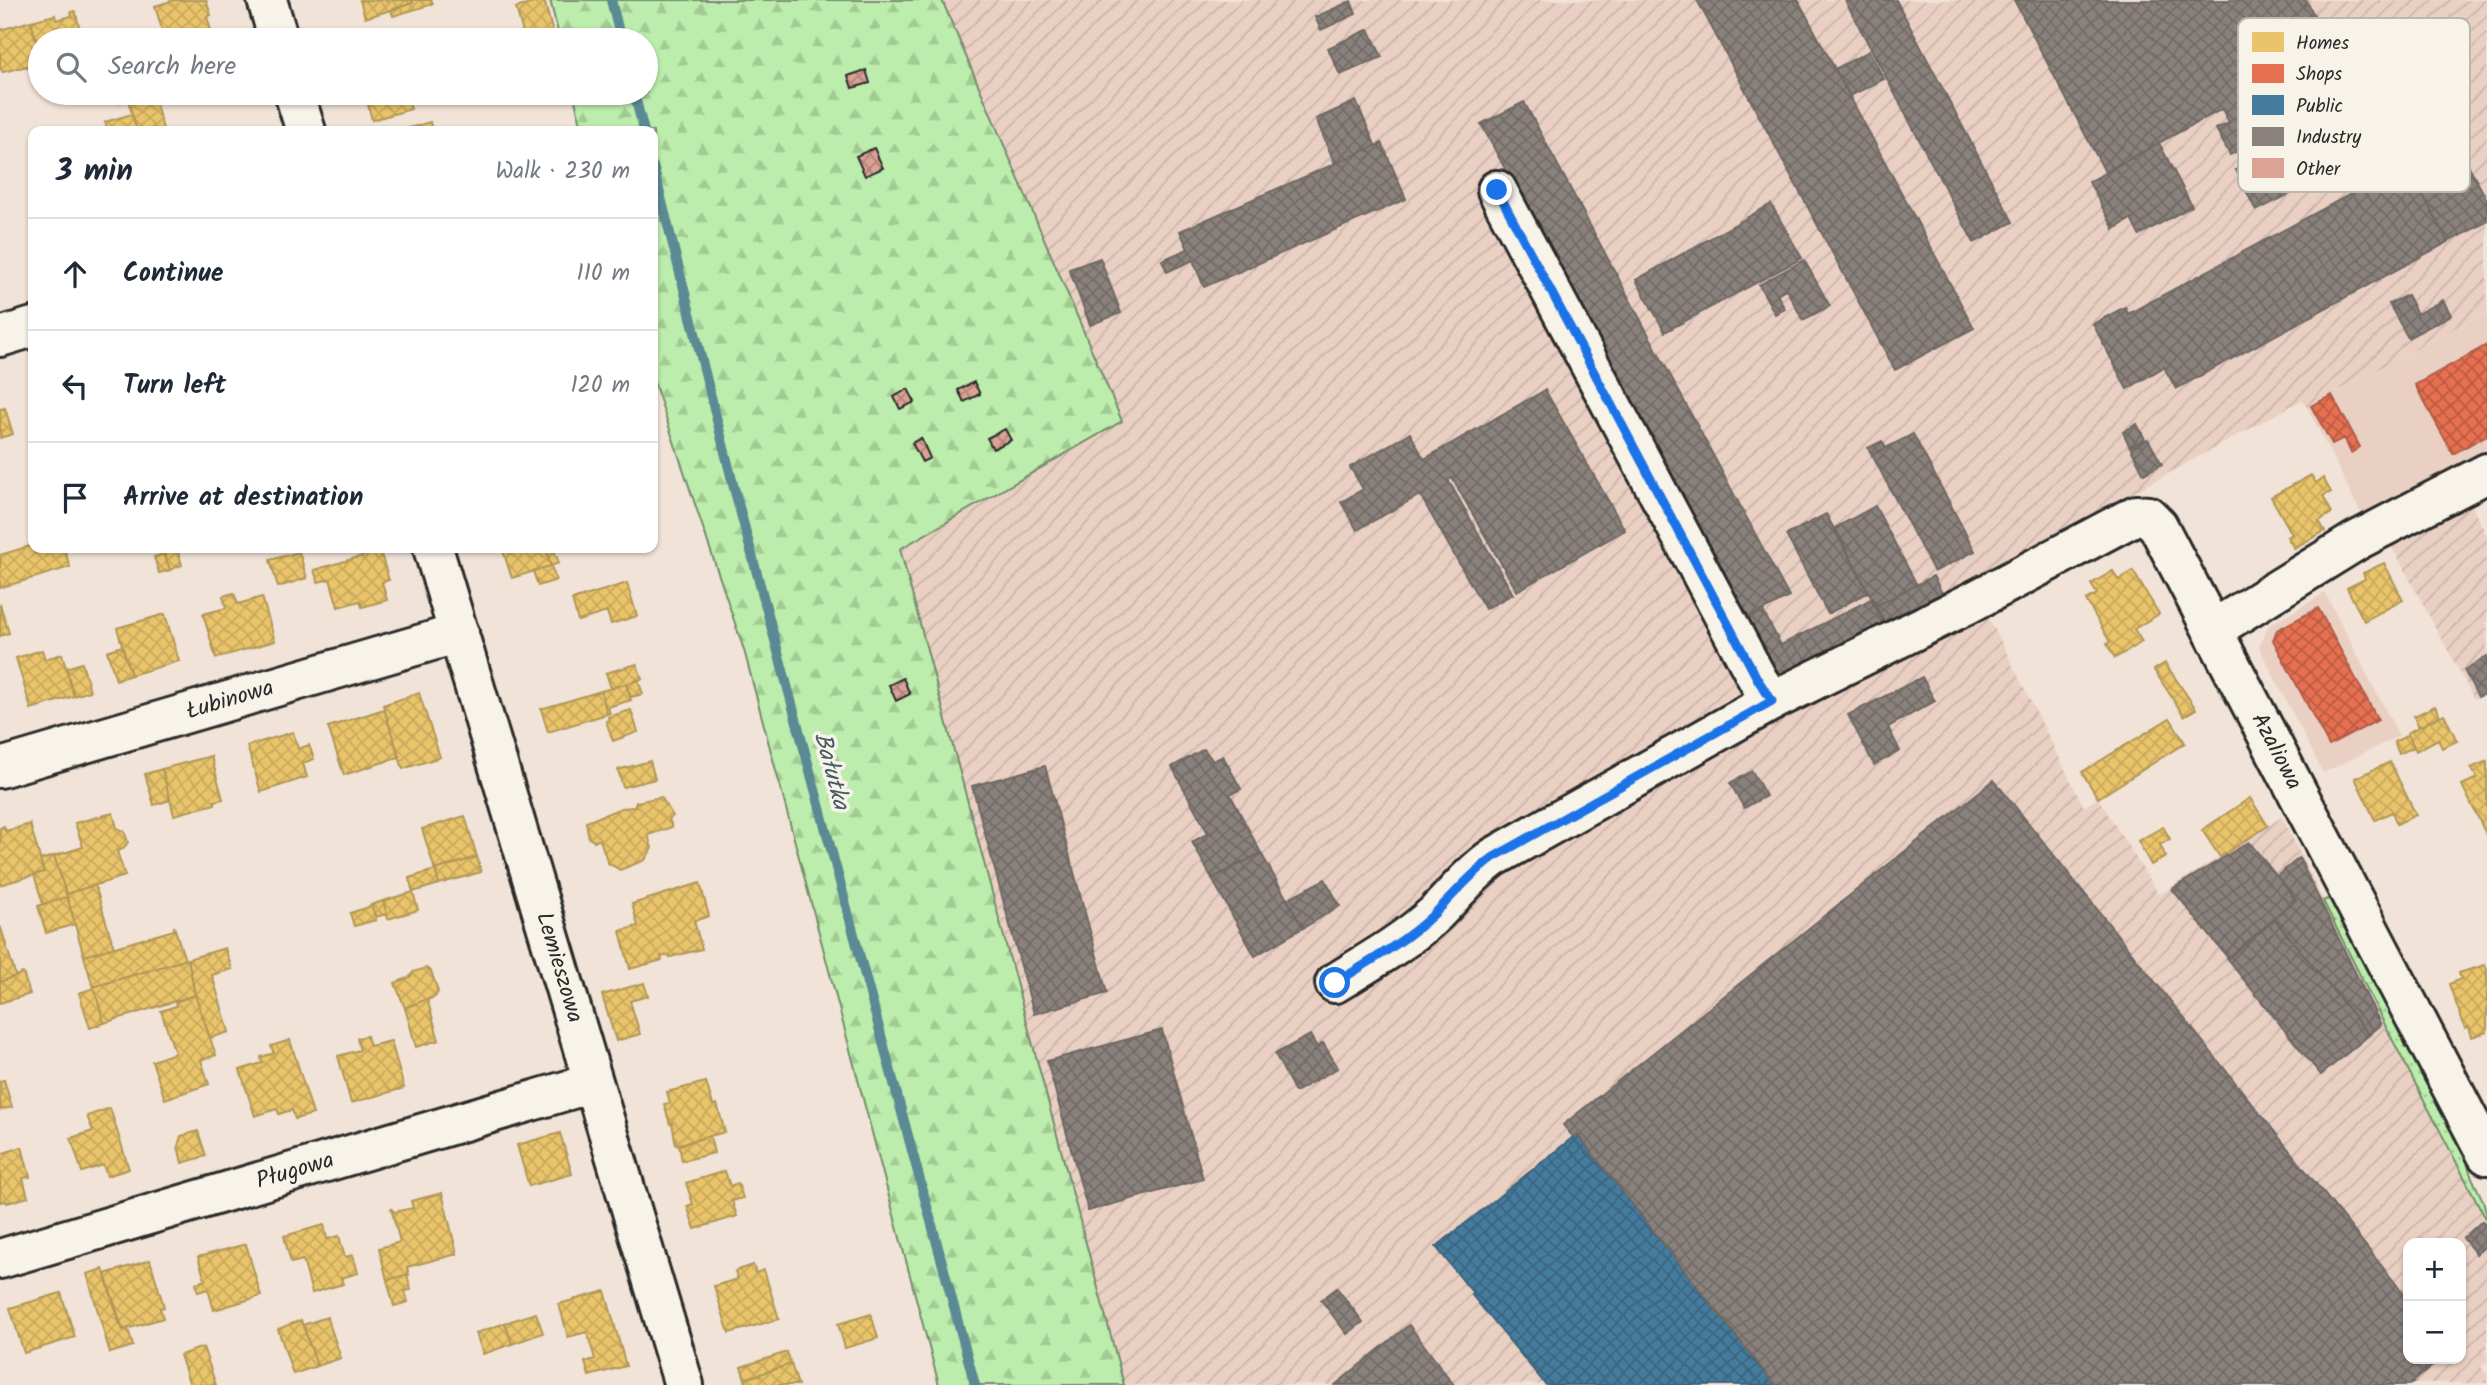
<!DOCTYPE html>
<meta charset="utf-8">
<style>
:root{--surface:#fff;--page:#f6f6f7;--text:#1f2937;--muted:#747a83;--line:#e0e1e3}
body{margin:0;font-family:Kalam,sans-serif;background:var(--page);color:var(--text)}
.controls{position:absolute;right:21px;bottom:21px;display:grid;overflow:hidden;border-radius:14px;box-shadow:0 2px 5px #0004}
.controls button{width:63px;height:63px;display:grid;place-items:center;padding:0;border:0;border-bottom:2px solid var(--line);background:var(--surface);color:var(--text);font:35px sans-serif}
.stop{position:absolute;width:21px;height:21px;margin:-16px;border:5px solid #1a73e8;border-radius:50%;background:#fff}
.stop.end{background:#1a73e8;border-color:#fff;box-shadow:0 2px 7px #0008}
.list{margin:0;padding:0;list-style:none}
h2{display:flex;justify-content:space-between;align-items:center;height:91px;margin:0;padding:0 28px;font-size:30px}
h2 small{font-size:23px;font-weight:400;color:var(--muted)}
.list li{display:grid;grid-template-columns:46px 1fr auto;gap:21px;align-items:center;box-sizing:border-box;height:112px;padding:0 28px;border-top:2px solid var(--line)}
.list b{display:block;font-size:26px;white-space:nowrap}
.list em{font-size:23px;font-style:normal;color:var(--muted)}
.icon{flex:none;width:38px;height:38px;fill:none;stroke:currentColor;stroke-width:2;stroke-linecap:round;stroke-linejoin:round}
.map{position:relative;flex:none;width:2487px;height:1385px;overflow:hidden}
.search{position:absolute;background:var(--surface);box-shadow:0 2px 5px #0004;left:28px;top:28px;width:630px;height:77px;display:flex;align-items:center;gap:18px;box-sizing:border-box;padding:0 24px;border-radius:38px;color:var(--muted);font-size:26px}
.panel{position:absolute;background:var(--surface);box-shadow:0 2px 5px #0004;left:28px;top:126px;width:630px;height:427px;border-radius:14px}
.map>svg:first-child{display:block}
</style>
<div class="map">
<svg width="2487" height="1385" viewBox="0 0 2487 1385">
<defs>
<pattern id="industrial-furrows" width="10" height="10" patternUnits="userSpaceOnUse" patternTransform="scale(1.75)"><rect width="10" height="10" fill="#ead0c3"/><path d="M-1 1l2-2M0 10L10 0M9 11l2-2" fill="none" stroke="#c9b3a8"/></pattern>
<pattern id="grass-dots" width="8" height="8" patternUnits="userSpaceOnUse" patternTransform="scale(1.75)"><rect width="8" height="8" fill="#bcedac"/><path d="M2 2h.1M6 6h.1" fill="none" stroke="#a2cb94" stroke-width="1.8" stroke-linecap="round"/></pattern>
<pattern id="forest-firs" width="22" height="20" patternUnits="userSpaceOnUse" patternTransform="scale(1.75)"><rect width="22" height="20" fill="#bcedac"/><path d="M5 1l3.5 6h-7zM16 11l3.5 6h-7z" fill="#a2cb94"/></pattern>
<pattern id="homes-cross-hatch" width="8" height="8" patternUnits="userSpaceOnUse" patternTransform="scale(1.75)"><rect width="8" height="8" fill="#e9c46a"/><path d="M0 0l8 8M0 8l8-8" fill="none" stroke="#c8a95c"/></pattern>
<pattern id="shops-cross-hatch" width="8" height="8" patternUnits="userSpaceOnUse" patternTransform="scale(1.75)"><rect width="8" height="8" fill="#e76f51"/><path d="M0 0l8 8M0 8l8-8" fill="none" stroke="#bb5b43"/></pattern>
<pattern id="public-cross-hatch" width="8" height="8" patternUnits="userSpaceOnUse" patternTransform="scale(1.75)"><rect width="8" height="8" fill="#457b9d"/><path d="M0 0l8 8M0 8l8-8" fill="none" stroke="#3a6580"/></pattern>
<pattern id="industry-cross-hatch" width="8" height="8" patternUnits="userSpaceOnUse" patternTransform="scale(1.75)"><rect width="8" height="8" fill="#8a817c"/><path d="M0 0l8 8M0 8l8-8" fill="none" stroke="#716a66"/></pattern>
<pattern id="building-cross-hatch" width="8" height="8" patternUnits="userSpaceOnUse" patternTransform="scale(1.75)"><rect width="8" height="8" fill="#dba295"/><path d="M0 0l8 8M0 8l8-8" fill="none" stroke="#b2847a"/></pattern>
</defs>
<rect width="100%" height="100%" fill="#f1e3d7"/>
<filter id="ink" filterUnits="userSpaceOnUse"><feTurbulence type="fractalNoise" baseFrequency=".0143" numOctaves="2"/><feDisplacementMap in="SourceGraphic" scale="14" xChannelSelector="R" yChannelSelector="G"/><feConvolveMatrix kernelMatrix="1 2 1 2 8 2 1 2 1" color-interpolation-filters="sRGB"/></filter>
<g filter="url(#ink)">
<g fill="#ead0c3">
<polygon points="2487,311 2487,459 2366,523 2307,407"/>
<polygon points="2325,593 2399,736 2323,773 2259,647 2269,625"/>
</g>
<g fill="url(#industrial-furrows)" fill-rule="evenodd">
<path d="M942 0H2487V311L2307 407 2302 400 1969 583 1996 632 2084 807 2098 798 2159 895 2282 817 2393 1043 2487 1222V1362L2481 1367 2487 1374V1383L1124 1385 900 548 1122 421ZM2408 1243H2461V1359H2408Z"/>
<polygon points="2469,500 2487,536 2487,693 2474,699 2390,543"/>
</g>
<path fill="url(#grass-dots)" stroke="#748c6c" stroke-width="2" d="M2337 894 2467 1157C2468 1182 2487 1196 2487 1221L2390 1035 2323 901Z"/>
<polygon fill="url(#forest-firs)" stroke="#748c6c" stroke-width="2" points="550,0 942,0 1122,421 900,549 1124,1385 939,1385 744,650 653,379 653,131 583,131 573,93 646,93 646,40 560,40"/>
<g fill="url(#homes-cross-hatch)" stroke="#b09657" stroke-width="2">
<polygon points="174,0 206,0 211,15 207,17 212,34 193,40 165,40 155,6"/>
<polygon points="360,0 412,0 413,3 365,18"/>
<polygon points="412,0 431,0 433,4 393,16 391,10 413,3"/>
<polygon points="544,0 555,40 525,40 516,8"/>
<polygon points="75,11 83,40 40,40 40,57 31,21 55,15 56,20 72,16 71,12"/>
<polygon points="31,21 40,57 40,65 27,68 27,66 3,72 0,68 0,30"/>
<polygon points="114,93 137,93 138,97 117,103"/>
<polygon points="153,93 163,129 137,131 128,100"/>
<polygon points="360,93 407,93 411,109 372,120 367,101 363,102"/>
<polygon points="132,114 137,131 108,131 105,122"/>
<polygon points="430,122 432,131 399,131"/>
<polygon points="5,408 13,434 0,438 0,409"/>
<polygon points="2311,475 2316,483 2323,478 2331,492 2323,496 2332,513 2319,521 2325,531 2294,548 2287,537 2292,534 2271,497"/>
<polygon points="33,545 33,548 64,548 70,567 0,588 0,555"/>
<polygon points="502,548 546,548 551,566 512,578"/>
<polygon points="546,548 553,548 559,563 551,566"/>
<polygon points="177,549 182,565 170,570 164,553"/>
<polygon points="380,551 389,580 382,582 387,600 362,607 360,601 338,607 330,579 318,582 314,570"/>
<polygon points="299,552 307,578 278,587 270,560"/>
<polygon points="164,554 170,570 159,573 154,557"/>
<polygon points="2384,563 2403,600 2364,621 2347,588 2365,579 2363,573"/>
<polygon points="551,566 556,580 538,586 533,571"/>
<polygon points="2113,571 2118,580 2133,571 2159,614 2134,629 2142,642 2115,658 2107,644 2110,642 2086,600 2097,594 2091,584"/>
<polygon points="627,583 637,616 611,624 607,612 578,621 572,600"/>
<polygon points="234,593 238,604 262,597 275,641 216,658 203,614 226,608 223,596"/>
<polygon points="0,604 9,633 0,636"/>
<polygon points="165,614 179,661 131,675 117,628"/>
<polygon points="122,646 131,675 116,680 107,651"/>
<polygon points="42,650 45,659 62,654 74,696 31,709 16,658"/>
<polygon points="82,663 90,691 74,696 66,668"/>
<polygon points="2165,663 2196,709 2184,716 2154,670"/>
<polygon points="637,664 642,679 611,688 606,673"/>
<polygon points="638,680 643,694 631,697 626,684"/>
<polygon points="626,684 631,700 608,707 610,713 607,714 601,691"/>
<polygon points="601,691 607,714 548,732 541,709"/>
<polygon points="419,693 440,757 403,769 383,705"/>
<polygon points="2435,706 2440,716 2419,727 2414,716"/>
<polygon points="384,709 399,757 344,775 328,727"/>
<polygon points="631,710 638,732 613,741 606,721 609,720 608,717"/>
<polygon points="2444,714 2457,741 2442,748 2438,739 2416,751 2407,733"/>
<polygon points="2170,718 2185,743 2098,798 2082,772"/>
<polygon points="293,732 298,749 309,745 314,759 303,763 307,777 261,792 247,746"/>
<polygon points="2408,735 2414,747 2399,754 2394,742"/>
<polygon points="211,756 223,799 215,801 215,804 174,815 162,769"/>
<polygon points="650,761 655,779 623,787 618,770"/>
<polygon points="2487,761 2487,836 2462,785 2477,778 2471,768"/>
<polygon points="2390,762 2416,815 2397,824 2392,812 2375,820 2355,778"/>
<polygon points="162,769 170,800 154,805 145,774"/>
<polygon points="661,797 673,816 669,819 672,827 648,835 652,848 645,860 620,870 608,863 600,840 594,841 589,838 586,822 621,808 634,807 636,802"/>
<polygon points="2250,798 2268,826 2220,857 2202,830"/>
<polygon points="113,813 117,828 124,831 128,842 123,849 117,851 125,876 66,894 54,856 83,847 75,823"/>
<polygon points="465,816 477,857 435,870 422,829"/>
<polygon points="30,824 44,872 0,885 0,828 4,826 6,831"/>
<polygon points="2163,827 2170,839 2160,845 2166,857 2151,865 2138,841"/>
<polygon points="54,856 67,897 43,904 34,875 44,872 40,860"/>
<polygon points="477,857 481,872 439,884 435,870"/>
<polygon points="435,870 439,884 413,892 409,878"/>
<polygon points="700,883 709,916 694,921 702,949 670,957 669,955 661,957 662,960 630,969 620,931 638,926 632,904"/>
<polygon points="95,885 114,948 84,956 66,894"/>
<polygon points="413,892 418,910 388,919 383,901"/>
<polygon points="67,897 75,924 46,933 38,906"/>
<polygon points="383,901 387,914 375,917 371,905"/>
<polygon points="372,906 376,920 354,926 350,913"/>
<polygon points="174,926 185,960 93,987 84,956 174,930"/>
<polygon points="1,928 16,977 0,982 0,929"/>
<polygon points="225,948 232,969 212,975 229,1032 210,1038 195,995 188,959"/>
<polygon points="188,959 195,995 104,1023 93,987"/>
<polygon points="2485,965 2487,970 2487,1032 2472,1037 2469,1027 2465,1028 2449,984 2461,979 2459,973"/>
<polygon points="426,968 431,971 438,992 435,997 405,1008 395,983 410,977 413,972"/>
<polygon points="23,973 30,994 0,1003 0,982"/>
<polygon points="644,983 648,996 630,1001 640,1034 616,1041 602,995"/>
<polygon points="94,988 104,1023 90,1028 79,993"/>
<polygon points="195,995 216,1055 201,1060 209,1084 165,1099 152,1061 175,1053 161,1011 176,1006 175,1002"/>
<polygon points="427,999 439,1040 416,1047 405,1008"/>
<polygon points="367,1036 370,1046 391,1041 404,1088 351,1103 338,1056 360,1050 357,1038"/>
<polygon points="290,1040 313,1114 295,1119 292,1110 279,1114 277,1109 255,1116 240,1070 262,1063 261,1057 274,1053 271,1046"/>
<polygon points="4,1080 12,1107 0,1110 0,1081"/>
<polygon points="706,1082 713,1105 717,1104 725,1132 676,1145 672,1123 670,1124 664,1104 670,1103 667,1092"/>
<polygon points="110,1108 129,1169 107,1176 103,1165 82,1172 71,1138 93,1131 87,1116"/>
<polygon points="198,1131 206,1156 182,1163 178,1146 181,1136"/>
<polygon points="560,1133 572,1174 529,1186 517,1145"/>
<polygon points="710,1136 714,1153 682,1161 679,1145"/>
<polygon points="22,1147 30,1177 23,1178 28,1197 7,1203 6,1201 0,1202 0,1154"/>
<polygon points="725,1171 730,1186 738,1183 743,1198 732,1201 737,1216 695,1229 687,1206 693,1204 686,1183"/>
<polygon points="442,1193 457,1254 407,1267 409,1275 387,1280 379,1248 400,1242 391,1208 394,1212 413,1208 411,1201"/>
<polygon points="324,1225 327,1239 339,1236 345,1257 353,1255 358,1273 341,1278 343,1284 312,1293 303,1260 291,1263 284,1236"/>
<polygon points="246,1244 261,1296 214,1310 208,1289 198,1292 196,1283 205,1280 198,1257"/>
<polygon points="150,1260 164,1307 160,1308 163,1318 123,1330 105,1274"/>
<polygon points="753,1265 756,1273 764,1270 779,1319 729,1333 714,1286 738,1279 735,1271"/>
<polygon points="103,1269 119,1321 123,1330 128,1329 133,1346 110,1353 87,1274"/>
<polygon points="407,1275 411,1290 405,1291 408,1302 394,1306 387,1280"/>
<polygon points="605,1291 626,1366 589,1376 585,1362 595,1359 587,1332 568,1337 559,1304"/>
<polygon points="61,1293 75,1337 24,1353 10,1308"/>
<polygon points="536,1313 543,1333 512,1344 505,1323"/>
<polygon points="871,1314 878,1338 845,1348 838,1324"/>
<polygon points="327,1317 341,1358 317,1366 303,1325"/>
<polygon points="301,1320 317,1366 293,1374 278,1329"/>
<polygon points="505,1323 512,1344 483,1354 476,1333"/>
<polygon points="203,1347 216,1385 190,1385 180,1355"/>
<polygon points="787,1352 791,1364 745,1379 741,1367"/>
<polygon points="791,1364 798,1385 747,1385 745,1379"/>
</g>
<g fill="url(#shops-cross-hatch)" stroke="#af5b46" stroke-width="2">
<polygon points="2487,345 2487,435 2453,454 2415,385"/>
<polygon points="2332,395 2360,447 2351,453 2344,438 2332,444 2311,406"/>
<polygon points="2318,608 2378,720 2329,746 2273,640 2277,630"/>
</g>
<polygon fill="url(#public-cross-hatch)" stroke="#3d637b" stroke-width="2" points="1577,1134 1775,1385 1546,1385 1471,1294 1473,1293 1436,1247"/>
<g fill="url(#industry-cross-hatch)" stroke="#6e6764" stroke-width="2">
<polygon points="1697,0 1798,0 1974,328 1895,370"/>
<polygon points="1845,0 1896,0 2013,222 1974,243"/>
<polygon points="2014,0 2306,0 2354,89 2347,93 2354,108 2278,147 2271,134 2230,155 2216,129 2229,123 2222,109 2105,172"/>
<polygon points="1351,1 1356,14 1321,30 1315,17"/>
<polygon points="1369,29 1382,57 1340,75 1328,48"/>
<polygon points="1869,51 1884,79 1850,96 1835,69"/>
<polygon points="1356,101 1376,147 1335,164 1316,119"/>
<polygon points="1524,102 1789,597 1746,619 1481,124"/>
<polygon points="2354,108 2376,151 2256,211 2236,170 2251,166 2280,152 2278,147"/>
<polygon points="2454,138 2487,200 2487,222 2448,242 2406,164"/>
<polygon points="1382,143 1406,199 1204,287 1193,260 1167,272 1162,260 1188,249 1180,231"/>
<polygon points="2159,143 2192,206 2139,235 2131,219 2114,229 2089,182"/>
<polygon points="2406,164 2448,242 2176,389 2164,367 2127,389 2093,324 2125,307 2128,314"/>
<polygon points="1771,204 1802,258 1665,332 1636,280"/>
<polygon points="1100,258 1121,313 1090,325 1069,269"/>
<polygon points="1804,260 1830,306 1803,320 1786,289 1777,294 1785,309 1775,314 1759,285"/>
<polygon points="2407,295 2417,314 2443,300 2451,315 2408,338 2389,304"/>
<polygon points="1545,390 1625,530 1517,591 1452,478 1448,480 1513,594 1485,609 1420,495 1357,530 1341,502 1363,489 1350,467 1410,433 1424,459"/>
<polygon points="2137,424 2145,439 2130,447 2123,432"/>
<polygon points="1913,434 1975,551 1934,572 1872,455"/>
<polygon points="2148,439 2162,464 2144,474 2131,449"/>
<polygon points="1882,441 1886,448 1872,455 1868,448"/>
<polygon points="1875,506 1917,585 1876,606 1835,528"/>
<polygon points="1826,514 1868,592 1828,614 1786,535"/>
<polygon points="1933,576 1942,593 1885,623 1876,606"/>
<polygon points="1871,599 1884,624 1802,669 1773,671 1746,619 1763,611 1781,645"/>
<polygon points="2487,656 2487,693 2478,697 2464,670"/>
<polygon points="1922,677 1935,701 1888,727 1900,751 1874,765 1848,715"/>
<polygon points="1204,749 1213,761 1223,756 1241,789 1230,794 1261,853 1212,879 1192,842 1208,833 1172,767"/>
<polygon points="1045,766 1107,993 1034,1014 972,786"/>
<polygon points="1752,771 1766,796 1744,808 1730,783"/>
<polygon points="1994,780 2408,1299 2408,1359 2441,1359 2409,1385 1775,1385 1577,1134 1573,1137 1563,1125"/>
<polygon points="2249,842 2296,900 2228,958 2172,889"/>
<polygon points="1261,853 1303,928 1255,956 1212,879"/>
<polygon points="2299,858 2381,1025 2369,1035 2274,918 2296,900 2277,876"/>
<polygon points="1325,879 1340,906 1303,928 1287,899"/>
<polygon points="2275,920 2369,1035 2321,1075 2227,959"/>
<polygon points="1162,1030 1203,1179 1088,1211 1047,1061"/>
<polygon points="1310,1035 1317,1047 1323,1043 1338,1068 1295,1092 1275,1054"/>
<polygon points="2482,1221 2487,1228 2487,1245 2476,1254 2463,1238"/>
<polygon points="1337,1288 1363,1322 1347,1334 1321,1300"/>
<polygon points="1409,1325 1454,1385 1335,1385"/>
</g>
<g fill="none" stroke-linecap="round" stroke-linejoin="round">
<g stroke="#5c8a94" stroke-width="10">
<polyline points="611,0 621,40"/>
<polyline points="634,93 644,131"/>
<polyline points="653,166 734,488 975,1385"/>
</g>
</g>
<g fill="url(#building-cross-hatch)" stroke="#2b2b2b" stroke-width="2">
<polygon points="866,70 870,83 852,88 848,76"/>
<polygon points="874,148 883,168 865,176 856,156"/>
<polygon points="974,382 980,394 964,402 958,390"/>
<polygon points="908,389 915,402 900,409 894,397"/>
<polygon points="1005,429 1011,440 993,449 987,438"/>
<polygon points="921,438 930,458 922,462 912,443"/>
<polygon points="903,678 910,694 896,701 889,685"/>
</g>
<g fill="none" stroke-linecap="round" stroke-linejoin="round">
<g stroke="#2b2b2b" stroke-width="44">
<g id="minor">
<polyline points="267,0 279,40"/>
<polyline points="294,93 306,131"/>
<path id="s1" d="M1497 190 1758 680 1772 701 1968 604 2136 515 2148 516 2158 526 2487 1155"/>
<polyline points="0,337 33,327"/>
<path id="s2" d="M433 548 684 1385"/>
<polyline points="2214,629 2356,541 2487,473"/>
<path id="s3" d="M0 768 459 633"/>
<path d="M1335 983C1369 962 1406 941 1435 914 1455 894 1471 873 1494 857L1772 701"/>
<path id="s4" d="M0 1259 592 1083"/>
</g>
</g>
<use href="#minor" stroke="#f7f3e8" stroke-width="38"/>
</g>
</g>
<g fill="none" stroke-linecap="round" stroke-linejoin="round" filter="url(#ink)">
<path stroke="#1a73e8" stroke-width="9" d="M1335 983C1369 962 1406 941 1434 914 1455 894 1471 873 1494 857L1772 701 1758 680 1497 190"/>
</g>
<g text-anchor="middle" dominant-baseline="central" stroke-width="7" stroke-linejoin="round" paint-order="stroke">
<g font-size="23" fill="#2b2b2b" stroke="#f7f3e8">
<text stroke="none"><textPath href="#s3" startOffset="240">Łubinowa</textPath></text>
<text stroke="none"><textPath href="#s1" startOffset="1270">Azaliowa</textPath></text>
<text stroke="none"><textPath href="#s2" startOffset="438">Lemieszowa</textPath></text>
<text stroke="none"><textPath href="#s4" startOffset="308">Pługowa</textPath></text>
</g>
<g font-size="24" font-style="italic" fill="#435a60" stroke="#f7f3e8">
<text transform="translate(831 771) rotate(75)">Bałutka</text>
</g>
</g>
<rect x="2238" y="18" width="232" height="174" rx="10" fill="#f7f3e8" stroke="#bab7af" stroke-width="2"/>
<rect x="2252" y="32" width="32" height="20" fill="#e9c46a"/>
<rect x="2252" y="64" width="32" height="19" fill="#e76f51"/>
<rect x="2252" y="95" width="32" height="20" fill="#457b9d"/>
<rect x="2252" y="127" width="32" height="19" fill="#8a817c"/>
<rect x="2252" y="158" width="32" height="20" fill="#dba295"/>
<g font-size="19" fill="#2b2b2b">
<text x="2296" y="49">Homes</text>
<text x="2296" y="80">Shops</text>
<text x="2296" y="112">Public</text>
<text x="2296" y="143">Industry</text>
<text x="2296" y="175">Other</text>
</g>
</svg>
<div class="controls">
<button>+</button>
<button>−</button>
</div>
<div class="stop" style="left:1335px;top:983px"></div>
<div class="stop end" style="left:1497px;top:190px"></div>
<div class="search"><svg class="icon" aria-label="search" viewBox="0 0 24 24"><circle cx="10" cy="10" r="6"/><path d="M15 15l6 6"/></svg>Search here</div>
<section class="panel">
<h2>3 min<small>Walk · 230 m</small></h2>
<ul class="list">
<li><svg class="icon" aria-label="ahead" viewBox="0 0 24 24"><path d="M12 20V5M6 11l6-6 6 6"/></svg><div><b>Continue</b></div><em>110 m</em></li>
<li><svg class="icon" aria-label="left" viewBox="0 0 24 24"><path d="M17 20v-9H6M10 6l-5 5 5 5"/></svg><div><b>Turn left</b></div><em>120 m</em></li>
<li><svg class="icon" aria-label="arrive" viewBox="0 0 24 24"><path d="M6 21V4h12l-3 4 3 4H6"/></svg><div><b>Arrive at destination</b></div></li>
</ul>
</section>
</div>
